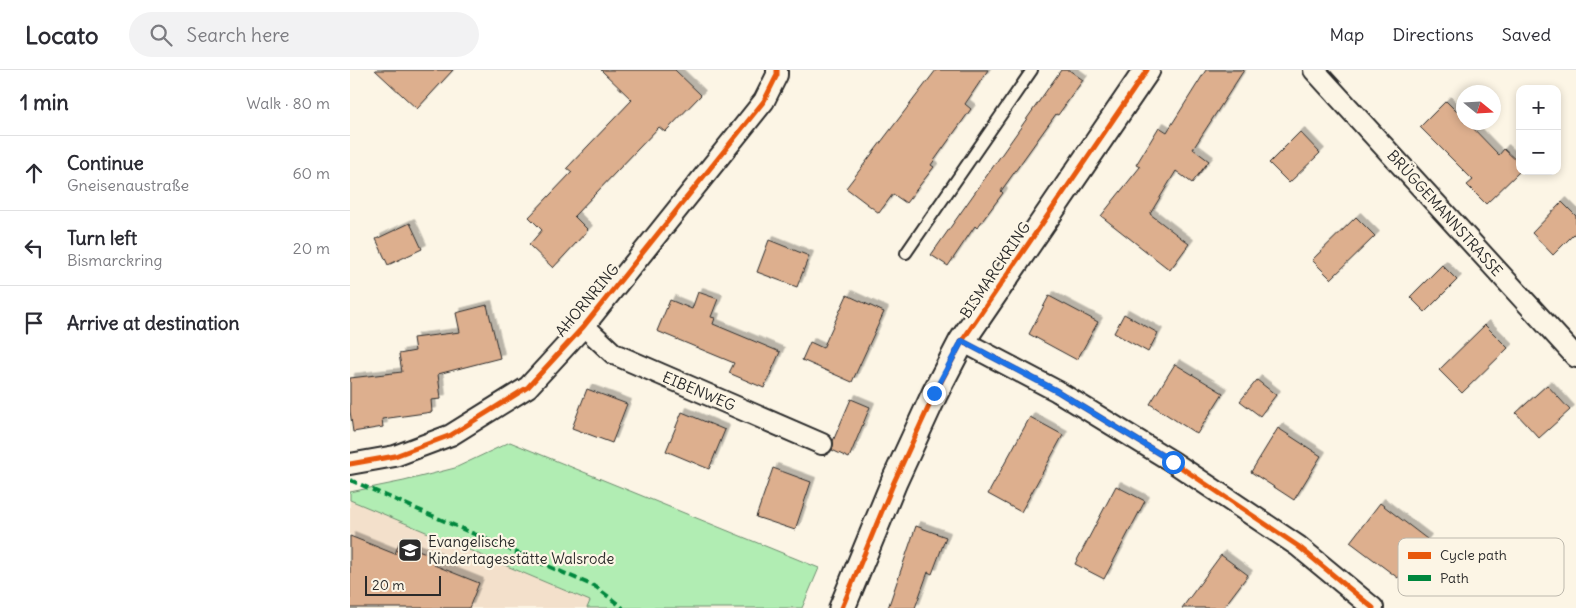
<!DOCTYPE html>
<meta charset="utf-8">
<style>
:root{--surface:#fff;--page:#f2f2f3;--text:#2b2b33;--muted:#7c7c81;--line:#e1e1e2}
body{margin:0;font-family:Delius,sans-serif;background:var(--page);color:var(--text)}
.controls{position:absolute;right:15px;top:15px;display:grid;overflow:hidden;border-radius:10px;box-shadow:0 2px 8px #0003}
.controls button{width:45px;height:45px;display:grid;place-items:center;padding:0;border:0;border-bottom:1px solid var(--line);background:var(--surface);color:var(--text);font:25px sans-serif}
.compass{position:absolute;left:1106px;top:15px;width:45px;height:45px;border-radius:50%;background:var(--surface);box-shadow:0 2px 8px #0003;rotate:108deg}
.scale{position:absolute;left:15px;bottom:12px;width:76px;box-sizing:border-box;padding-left:5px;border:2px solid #2b2b2b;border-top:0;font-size:14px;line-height:18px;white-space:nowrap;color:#2b2b2b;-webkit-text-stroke:4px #fcf5e5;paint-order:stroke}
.stop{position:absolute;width:15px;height:15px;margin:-11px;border:4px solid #1a73e8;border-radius:50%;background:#fff}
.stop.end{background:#1a73e8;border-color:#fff;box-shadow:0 1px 5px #0008}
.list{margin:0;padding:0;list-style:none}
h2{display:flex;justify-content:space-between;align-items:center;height:65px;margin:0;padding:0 20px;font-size:21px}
h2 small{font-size:16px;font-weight:400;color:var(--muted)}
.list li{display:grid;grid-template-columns:32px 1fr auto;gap:15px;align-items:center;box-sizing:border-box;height:75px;padding:0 20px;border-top:1px solid var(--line)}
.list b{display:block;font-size:19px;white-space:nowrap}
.list p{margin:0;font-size:16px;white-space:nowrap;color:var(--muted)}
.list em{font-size:16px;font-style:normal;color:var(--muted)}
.icon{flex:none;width:28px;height:28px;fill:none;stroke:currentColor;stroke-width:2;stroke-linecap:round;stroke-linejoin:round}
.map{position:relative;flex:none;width:1226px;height:538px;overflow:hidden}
header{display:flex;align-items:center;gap:30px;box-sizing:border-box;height:70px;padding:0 25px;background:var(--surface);border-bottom:1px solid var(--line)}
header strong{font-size:24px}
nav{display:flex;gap:28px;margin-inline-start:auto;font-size:18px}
.search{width:350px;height:45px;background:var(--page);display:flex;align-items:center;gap:12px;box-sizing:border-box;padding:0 18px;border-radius:28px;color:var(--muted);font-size:19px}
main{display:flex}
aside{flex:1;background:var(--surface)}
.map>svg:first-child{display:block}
</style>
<header>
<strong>Locato</strong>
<div class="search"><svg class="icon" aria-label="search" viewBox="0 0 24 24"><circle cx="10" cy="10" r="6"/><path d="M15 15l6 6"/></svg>Search here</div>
<nav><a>Map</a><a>Directions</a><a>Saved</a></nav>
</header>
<main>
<aside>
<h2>1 min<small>Walk · 80 m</small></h2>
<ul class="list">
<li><svg class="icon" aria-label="ahead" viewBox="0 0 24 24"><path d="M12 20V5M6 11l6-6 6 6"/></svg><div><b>Continue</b><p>Gneisenaustraße</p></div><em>60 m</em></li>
<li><svg class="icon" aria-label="left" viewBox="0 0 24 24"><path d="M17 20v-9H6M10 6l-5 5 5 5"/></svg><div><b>Turn left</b><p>Bismarckring</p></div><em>20 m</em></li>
<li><svg class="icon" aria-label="arrive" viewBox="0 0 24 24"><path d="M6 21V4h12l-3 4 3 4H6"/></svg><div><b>Arrive at destination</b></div></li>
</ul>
</aside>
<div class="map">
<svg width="1226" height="538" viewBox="0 0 1226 538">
<defs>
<filter id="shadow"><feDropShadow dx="4.5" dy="-4.5" stdDeviation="0" flood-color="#0004"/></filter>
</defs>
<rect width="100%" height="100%" fill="#fcf5e5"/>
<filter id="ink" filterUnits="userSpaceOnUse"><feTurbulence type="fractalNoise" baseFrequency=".02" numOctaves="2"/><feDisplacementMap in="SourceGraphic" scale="10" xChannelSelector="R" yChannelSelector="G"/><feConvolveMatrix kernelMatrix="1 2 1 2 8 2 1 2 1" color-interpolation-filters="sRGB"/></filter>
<g filter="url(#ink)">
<polygon fill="#f3e0cb" points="0,430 240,531 237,538 0,538"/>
<polygon fill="#b1edb3" stroke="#6e8c6f" points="160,372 469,498 452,538 237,538 240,531 0,430 0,422 54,411 105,398"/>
<g fill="#ddaf8e" stroke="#2b2b2b" filter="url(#shadow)">
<polygon points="25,0 103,0 67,39"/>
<polygon points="251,0 325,0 351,25 315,62 309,57 224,146 238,160 203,198 179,175 192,160 179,147 222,102 217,98 282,30"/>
<polygon points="586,0 638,0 615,34 621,39 581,95 584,97 556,133 543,124 529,143 496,118"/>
<polygon points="711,0 719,0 733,10 708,45 706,44 651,121 653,123 627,158 625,156 598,196 581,185"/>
<polygon points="856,0 894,0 843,79 859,91 842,113 826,101 800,144 839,174 820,200 751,146 790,97 786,95 809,57 817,62"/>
<polygon points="1096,31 1114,49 1114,52 1117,52 1149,85 1154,79 1170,94 1170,101 1136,134 1117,115 1123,110 1070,57"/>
<polygon points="950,62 970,83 939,113 919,93"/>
<polygon points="1212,132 1226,146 1226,162 1203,185 1182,163"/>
<polygon points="1006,147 1025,166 981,209 962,190"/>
<polygon points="60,153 72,179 38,195 26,169"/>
<polygon points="419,170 459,186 447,217 407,202"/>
<polygon points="1092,195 1107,210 1075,242 1060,227"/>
<polygon points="348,222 368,229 361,247 365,248 363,254 430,282 414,318 379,303 384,293 307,261 320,230 342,239"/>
<polygon points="497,225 534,242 502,312 452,290 460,272 473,278"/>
<polygon points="699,226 748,252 727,290 679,264"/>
<polygon points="137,235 150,288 88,304 91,329 81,330 82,342 32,349 33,357 3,362 0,341 0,308 52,302 49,284 65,281 63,268 110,262 106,243"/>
<polygon points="774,244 808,263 798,282 764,263"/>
<polygon points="1135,255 1158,278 1112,323 1089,300"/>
<polygon points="825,294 873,323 847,364 800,334"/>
<polygon points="907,310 926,325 910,346 890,331"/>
<polygon points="1197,315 1220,340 1189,368 1166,343"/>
<polygon points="237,319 277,334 262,373 222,358"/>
<polygon points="501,329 520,337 499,388 482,380 483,371"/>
<polygon points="332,342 375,360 359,399 316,381"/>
<polygon points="680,347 713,365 671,442 638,424"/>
<polygon points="928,358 971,386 944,430 901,402"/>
<polygon points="423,398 461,412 445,460 406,447"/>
<polygon points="766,416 795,431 754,509 725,494"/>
<polygon points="1030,433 1077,469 1048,508 1000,472"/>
<polygon points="566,456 596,467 582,504 578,502 565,538 538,538"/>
<polygon points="0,466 45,484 49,473 87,487 84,495 129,513 119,538 0,538"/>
<polygon points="871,485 898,505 873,538 832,538"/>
</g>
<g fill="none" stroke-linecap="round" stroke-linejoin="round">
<g stroke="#2b2b2b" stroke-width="14">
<polyline id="service" points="556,183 682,0"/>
</g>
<g stroke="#2b2b2b" stroke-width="24">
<g id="minor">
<polyline points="964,0 1226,287"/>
<polyline points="234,256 264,284 472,374"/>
<polyline points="612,271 707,321 823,392 948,476 1023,538"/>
<polyline points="0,394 45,386 101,365 178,317 234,256 414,31 427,5 427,0"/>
</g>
</g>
<g stroke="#2b2b2b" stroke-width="29">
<polyline id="tertiary" points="492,538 544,412 585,323 612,271 797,0"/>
</g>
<use href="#service" stroke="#fcf5e5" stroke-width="10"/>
<use href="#minor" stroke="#fcf5e5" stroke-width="20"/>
<use href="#tertiary" stroke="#fcf5e5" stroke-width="25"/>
<polyline stroke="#00873e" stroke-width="4" stroke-dasharray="8 4" stroke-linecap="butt" points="0,410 246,517 273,538"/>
<g stroke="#fcf5e5" stroke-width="8">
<g id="cycleway">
<polyline points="612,271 707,321 823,392 948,476 1023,538"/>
<polyline points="0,394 45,386 101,365 178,317 234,256 414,31 427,5 427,0"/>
<polyline points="492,538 544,412 585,323 612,271 797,0"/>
</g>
</g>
<use href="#cycleway" stroke="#e8590c" stroke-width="5"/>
</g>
</g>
<g fill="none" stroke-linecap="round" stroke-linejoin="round" filter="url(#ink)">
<polyline stroke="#1a73e8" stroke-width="6" points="584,323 612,271 707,321 823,392"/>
</g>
<defs>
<g id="school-square" transform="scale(1.25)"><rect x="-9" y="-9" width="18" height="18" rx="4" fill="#2b2b2b" stroke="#fcf5e5"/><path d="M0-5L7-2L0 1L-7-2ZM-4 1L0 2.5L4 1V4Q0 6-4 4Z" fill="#fff"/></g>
</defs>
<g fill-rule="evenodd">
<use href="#school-square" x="60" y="480"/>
</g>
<g text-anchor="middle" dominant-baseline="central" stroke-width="4.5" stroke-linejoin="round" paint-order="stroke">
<g font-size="15" fill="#2b2b2b" stroke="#fcf5e5">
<text transform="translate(1095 143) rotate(48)">BRÜGGEMANNSTRASSE</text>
<text transform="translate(645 200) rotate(-56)">BISMARCKRING</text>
<text transform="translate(237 230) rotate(-50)">AHORNRING</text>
<text transform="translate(349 321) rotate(23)">EIBENWEG</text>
</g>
<g font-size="15" fill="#2b2b2b" stroke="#fcf5e5" text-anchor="start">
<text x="78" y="471">Evangelische<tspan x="78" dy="17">Kindertagesstätte Walsrode</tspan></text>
</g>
</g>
<rect x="1048" y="468" width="166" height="58" rx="8" fill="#fcf5e5" stroke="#bdb8ad" stroke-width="1"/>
<rect x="1058" y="482" width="23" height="7" fill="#e8590c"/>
<rect x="1058" y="505" width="23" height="6" fill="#00873e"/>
<g font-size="14" fill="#2b2b2b">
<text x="1090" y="490">Cycle path</text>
<text x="1090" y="513">Path</text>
</g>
</svg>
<div class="controls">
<button>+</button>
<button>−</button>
</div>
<svg class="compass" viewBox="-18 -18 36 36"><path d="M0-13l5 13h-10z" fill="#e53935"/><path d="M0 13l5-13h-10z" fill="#7c7c81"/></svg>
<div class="scale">20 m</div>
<div class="stop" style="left:823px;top:392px"></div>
<div class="stop end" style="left:584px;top:323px"></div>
</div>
</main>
